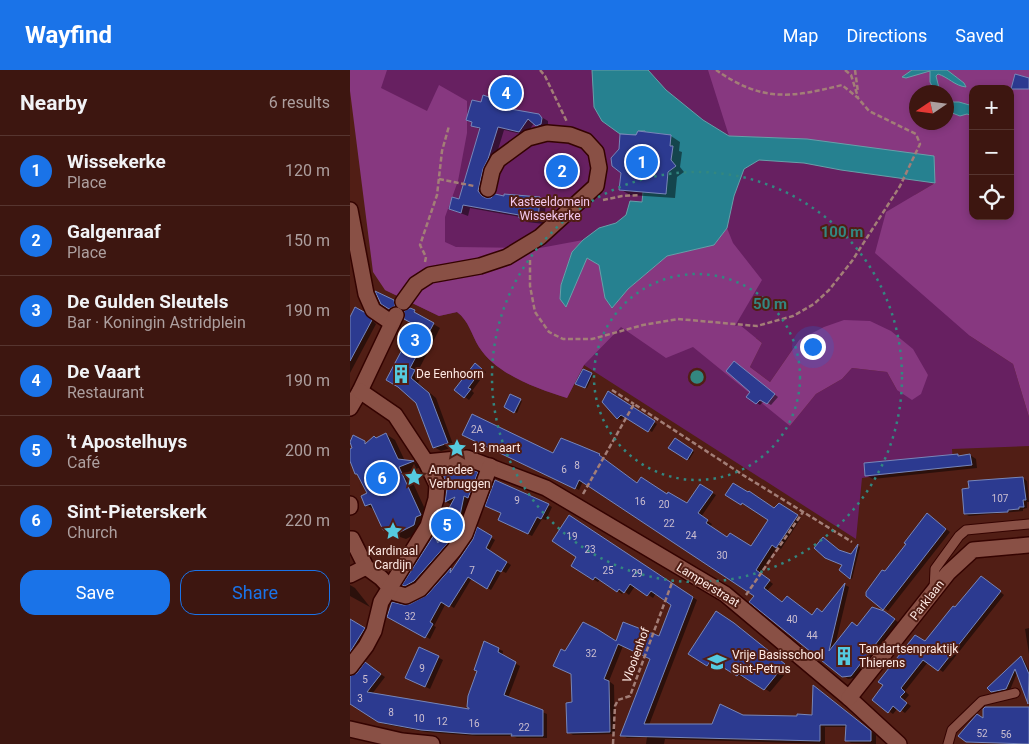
<!DOCTYPE html>
<meta charset="utf-8">
<style>
:root{--surface:#3d1610;--page:#48231e;--text:#f1f3f6;--muted:#ad9f9f;--line:#563530;--accent:#1a73e8}
body{margin:0;font-family:Roboto,sans-serif;background:var(--page);color:var(--text)}
.controls{position:absolute;right:15px;top:15px;display:grid;overflow:hidden;border-radius:10px;box-shadow:0 2px 8px #0003}
.controls button{width:45px;height:45px;display:grid;place-items:center;padding:0;border:0;border-bottom:1px solid var(--line);background:var(--surface);color:var(--text);font:25px sans-serif}
.compass{position:absolute;left:559px;top:15px;width:45px;height:45px;border-radius:50%;background:var(--surface);box-shadow:0 2px 8px #0003;rotate:257deg}
.you{position:absolute;left:462px;top:276px;width:18px;height:18px;margin:-12px;border:4px solid #fff;border-radius:50%;background:#1a73e8;box-shadow:0 0 0 8px #1a73e833}
.badge{display:grid;place-items:center;width:32px;height:32px;border-radius:50%;background:var(--accent);color:#fff;font-size:16px;font-weight:700}
.pin{position:absolute;translate:-50% -50%;border:2px solid #fff;box-shadow:0 1px 5px #0006}
.list{margin:0;padding:0;list-style:none}
h2{display:flex;justify-content:space-between;align-items:center;height:65px;margin:0;padding:0 20px;font-size:21px}
h2 small{font-size:16px;font-weight:400;color:var(--muted)}
.list li{display:grid;grid-template-columns:32px 1fr auto;gap:15px;align-items:center;box-sizing:border-box;height:70px;padding:0 20px;border-top:1px solid var(--line)}
.list b{display:block;font-size:19px;white-space:nowrap}
.list p{margin:0;font-size:16px;white-space:nowrap;color:var(--muted)}
.list em{font-size:16px;font-style:normal;color:var(--muted)}
.actions{display:flex;gap:10px;padding:15px 20px}
.actions a{flex:1;padding:11px 0;border:1px solid var(--accent);border-radius:15px;text-align:center;font-size:18px;color:var(--accent)}
.actions .main{background:var(--accent);color:#fff}
.icon{flex:none;width:28px;height:28px;fill:none;stroke:currentColor;stroke-width:2;stroke-linecap:round;stroke-linejoin:round}
.map{position:relative;flex:none;width:679px;height:674px;overflow:hidden}
header{display:flex;align-items:center;gap:30px;box-sizing:border-box;height:70px;padding:0 25px;background:var(--accent);color:#fff}
header strong{font-size:24px}
nav{display:flex;gap:28px;margin-inline-start:auto;font-size:18px}
main{display:flex}
aside{flex:1;background:var(--surface)}
.map>svg:first-child{display:block}
</style>
<header>
<strong>Wayfind</strong>
<nav><a>Map</a><a>Directions</a><a>Saved</a></nav>
</header>
<main>
<aside>
<h2>Nearby<small>6 results</small></h2>
<ul class="list">
<li><span class="badge">1</span><div><b>Wissekerke</b><p>Place</p></div><em>120 m</em></li>
<li><span class="badge">2</span><div><b>Galgenraaf</b><p>Place</p></div><em>150 m</em></li>
<li><span class="badge">3</span><div><b>De Gulden Sleutels</b><p>Bar · Koningin Astridplein</p></div><em>190 m</em></li>
<li><span class="badge">4</span><div><b>De Vaart</b><p>Restaurant</p></div><em>190 m</em></li>
<li><span class="badge">5</span><div><b>'t Apostelhuys</b><p>Café</p></div><em>200 m</em></li>
<li><span class="badge">6</span><div><b>Sint-Pieterskerk</b><p>Church</p></div><em>220 m</em></li>
</ul>
<div class="actions"><a class="main">Save</a><a>Share</a></div>
</aside>
<div class="map">
<svg width="679" height="674" viewBox="0 0 679 674">
<rect width="100%" height="100%" fill="#511e15"/>
<path fill="#672061" fill-rule="evenodd" d="M0 0H518L566 52H596L585 113 565 125 620 266 663 294 679 347V376L602 379 603 395 512 408 506 469 234 295 217 328C187 319 146 304 129 277 121 264 119 251 107 242L89 246 35 220ZM406 268 412 273 400 297 420 312 449 270 578 305 547 320 537 302 502 298 492 309 466 324 440 356 372 273Z"/>
<g fill="#873880" fill-rule="evenodd">
<path d="M0 0H37L31 18 77 41 89 15 117 31V63L108 111 95 147V172L106 177 190 178 233 170 222 182 211 215 237 188 250 194 255 228 262 238 278 219 317 186 364 175 377 158 383 173 412 210 385 256 390 255 412 273 400 297 420 312 449 270 474 257 494 250 520 251 541 261 563 279 578 305 571 324 562 330 547 320 537 302 502 298 492 309 466 324 440 356 343 277 316 288 271 257 234 295 217 328C187 319 146 304 129 277 121 264 119 251 107 242L89 246 35 220 23 202 0 21Z"/>
<path d="M358 0H679V347L663 294 620 266 525 183 536 142 585 113 496 75 457 69 379 66ZM623 19H660V146H623ZM566 22H596V52H566Z"/>
</g>
<g fill="#268190" stroke="#67a0a9">
<path d="M242 0H298L316 20 353 50 379 66 457 69 584 86 585 113 491 100 454 93 409 90 394 99 384 126 377 158 364 175 317 186 278 219 262 238 255 228 249 195 237 188 216 237 210 229 211 215 222 182 233 170 249 158 266 153 276 145 280 131 292 132 293 122C316 105 320 106 323 76H320L321 65H296L295 61H288L286 65 270 64 252 51 244 37Z"/>
<path d="M562 0H597L614 13 616 17C605 16 598 7 588 4L586 6 590 22H585L580 12V1L556 8 552 7Z"/>
<polygon points="596,32 609,32 623,36 623,46 617,44 610,46 597,41"/>
</g>
<g fill="#0007">
<polygon points="134,27 157,36 156,40 188,45 198,51 198,56 193,59 184,53 176,65 154,60 144,93 139,103 134,126 137,129 190,128 196,132 194,154 177,152 170,147 120,138 118,146 100,139 110,131 131,60 122,55 123,53 117,50 132,34"/>
<polygon points="321,66 330,72 329,81 332,82 330,97 334,102 327,107 325,128 280,125 270,119"/>
<polygon points="43,231 48,234 49,238 44,241 39,238"/>
<polygon points="5,239 18,246 26,254 0,303 0,249"/>
<polygon points="60,240 90,258 67,303 72,305 68,313 86,328 104,377 91,381 84,377 67,332 49,316 66,254"/>
<polygon points="387,294 428,327 421,335 414,331 410,335 398,327 402,322"/>
<polygon points="130,297 136,302 122,321 124,323 119,330 105,319"/>
<polygon points="233,300 243,305 237,318 227,313"/>
<polygon points="258,323 307,354 302,362 275,346 271,350 267,348"/>
<polygon points="160,326 172,331 167,343 156,337"/>
<polygon points="36,364 45,370 55,391 64,392 71,397 58,402 80,450 74,460 56,469 44,465 34,460 25,440 16,435 19,424 0,388 0,381 3,379 4,367 16,374 25,367 27,369"/>
<polygon points="118,367 204,385 249,385 288,414 337,435 350,416 366,425 351,447 362,454 360,457 377,468 401,477 420,449 397,435 396,436 377,425 425,439 434,437 451,448 431,479 427,477 410,503 423,514 417,521 432,533 441,530 463,546 473,543 495,515 499,517 485,576 508,557 539,545 549,553 505,608 498,609 406,525 233,411 229,420"/>
<polygon points="325,369 344,382 339,390 320,377"/>
<polygon points="608,385 611,387 620,385 626,389 627,398 523,409 516,405"/>
<polygon points="127,403 132,406 123,429 119,427 111,462 69,514 58,517 54,515 85,467 90,470 103,432 100,434 96,432 99,419"/>
<polygon points="673,408 677,411 679,432 677,432 677,438 673,439 673,441 619,446 615,444"/>
<polygon points="198,435 202,437 196,450 192,449 182,466 153,452 153,443"/>
<polygon points="581,447 600,462 538,541 534,538 536,503"/>
<polygon points="225,450 347,530 299,655 362,656 392,646 448,647 464,646 468,620 526,665 526,674 501,673 496,670 497,657 475,657 475,674 315,669 314,674 296,674 297,667 277,668 272,665 302,589 273,576 259,611 264,615 265,664 223,665 218,662 223,634 222,604 216,582 267,573 310,568 323,534 306,523 303,528 285,516 279,525 274,521 272,524 250,509 248,512 243,509 228,487"/>
<polygon points="128,459 145,470 139,481 161,495 156,503 152,501 141,520 122,508 104,538 96,533 84,556 86,557 80,569 38,547 53,536 61,536 78,526 101,499 103,501 124,470"/>
<polygon points="509,476 510,477 502,509 490,500 494,495 488,480 501,486"/>
<polygon points="636,510 654,525 593,602 578,592 555,621 559,625 554,631 561,636 555,643 548,638 543,644 523,630 605,539"/>
<polygon points="0,515 5,518 20,537 0,526"/>
<polygon points="0,550 19,562 0,590"/>
<polygon points="389,558 440,598 420,622 394,606 393,608 367,592 362,598 340,583"/>
<polygon points="679,558 679,584 675,559"/>
<polygon points="135,573 153,581 152,586 170,596 158,628 197,644 197,668 167,668 163,666 127,666 76,662 34,654 0,633 0,607 20,597 35,607 22,624 119,641"/>
<polygon points="70,578 93,590 80,619 61,610"/>
<polygon points="671,588 674,590 679,600 679,633 667,603 660,620 646,624 642,621"/>
<polygon points="679,639 679,674 621,673 616,671 634,650"/>
</g>
<g fill="#2c3a90" stroke="#7786b9">
<polygon points="665,4 679,8 679,19 661,19"/>
<polygon points="133,25 151,31 149,37 189,44 192,48 191,54 186,56 178,49 169,62 148,57 138,89 133,99 128,121 132,126 136,128 141,128 145,124 154,126 154,124 190,127 188,150 169,148 169,145 113,135 111,143 99,139 102,127 109,129 130,58 121,56 122,52 116,50 122,30 131,32"/>
<polygon points="288,61 321,65 320,76 323,76 321,90 326,96 318,102 316,124 269,120 271,103 262,96 261,88 269,79 270,64 286,65"/>
<polygon points="25,221 44,230 45,236 39,239 31,234"/>
<polygon points="5,237 14,242 22,250 0,291 0,247"/>
<polygon points="60,238 65,240 64,242 84,253 60,298 65,300 61,308 79,323 98,373 83,378 66,333 48,317 36,310 65,255 54,249 54,241"/>
<polygon points="384,291 425,324 417,334 410,330 406,334 396,327 400,322 376,301"/>
<polygon points="125,293 132,299 118,318 121,319 114,328 104,320"/>
<polygon points="233,299 242,303 235,318 225,314"/>
<polygon points="258,321 305,351 298,362 271,345 267,349 252,332"/>
<polygon points="160,324 171,329 164,343 154,337"/>
<polygon points="122,344 203,383 211,368 231,376 250,384 249,385 287,413 291,407 317,424 318,422 337,433 350,414 363,422 348,443 358,450 356,453 377,467 380,463 401,476 418,450 392,433 391,435 375,425 383,413 398,422 399,421 424,438 429,433 448,445 426,478 422,475 406,500 420,510 414,518 432,532 437,526 462,545 467,538 472,542 495,513 479,581 502,552 507,556 522,537 534,541 545,549 501,606 492,607 399,532 404,526 229,410 225,419 112,365"/>
<polygon points="36,363 48,389 64,391 49,397 71,445 66,447 64,455 46,464 33,460 21,434 15,436 11,426 17,423 7,404 5,404 0,391 0,379 2,378 0,372 3,365 15,371 15,374 24,366 26,368"/>
<polygon points="325,368 343,380 337,390 318,378"/>
<polygon points="608,384 608,386 620,384 622,395 515,406 514,393"/>
<polygon points="116,398 128,402 118,428 114,426 107,460 97,474 64,511 55,516 52,515 84,465 88,473 91,453 105,427 95,432 97,419 94,407 94,404 98,399"/>
<polygon points="673,407 676,430 673,430 674,437 669,437 669,439 658,440 658,442 614,444 612,419 619,418 618,411"/>
<polygon points="145,410 199,434 191,449 187,447 178,464 148,450 151,443 135,436"/>
<polygon points="577,443 596,459 533,540 516,526 516,522 532,500 535,501 556,474 554,473"/>
<polygon points="219,445 343,527 294,654 362,654 370,634 393,645 447,646 447,644 462,645 463,615 521,661 521,671 495,671 496,655 470,655 470,671 270,666 300,589 268,574 254,609 259,611 260,662 217,663 216,633 222,632 221,604 203,596 211,579 215,581 233,552 247,559 266,571 273,552 309,566 321,535 301,521 297,526 280,514 274,523 269,519 267,522 245,507 243,510 221,496 226,487 202,471"/>
<polygon points="127,457 142,466 136,478 157,492 151,502 147,500 137,519 118,507 99,537 91,532 80,552 83,554 75,568 37,547 42,532 54,535 60,534 77,525 101,498 100,503 123,469"/>
<polygon points="473,467 489,480 501,484 508,474 500,509 489,500 492,495 475,488 464,478"/>
<polygon points="631,506 651,521 588,601 573,590 551,618 555,622 550,627 557,633 550,642 543,636 538,643 522,630 533,615 528,612 565,565 575,571 603,536 605,537"/>
<polygon points="366,541 384,553 435,594 414,620 389,604 387,606 361,590 357,596 338,584"/>
<polygon points="0,549 15,558 0,582"/>
<polygon points="134,571 149,578 148,582 166,592 154,625 193,640 193,666 161,666 162,664 122,664 71,660 28,652 0,634 0,606 7,603 15,592 31,604 17,622 119,639 119,638 117,637 118,626 127,601 124,600"/>
<polygon points="69,577 89,586 75,617 55,608"/>
<polygon points="671,586 679,604 678,634 665,599 656,619 641,622 637,618"/>
<polygon points="635,637 679,637 679,674 616,672 608,666 627,644 633,648 633,639"/>
</g>
<g fill="none" stroke-linecap="round" stroke-linejoin="round">
<g stroke="#340300" stroke-width="11">
<g id="lane">
<polyline points="584,520 585,499 609,466 616,460 679,454"/>
<polyline points="598,674 602,660 632,631 665,623"/>
</g>
</g>
<g stroke="#340300" stroke-width="18">
<g id="street">
<polyline points="0,140 16,224 23,240 42,253"/>
<polyline points="53,232 66,214 80,205 130,196 157,187 190,167 246,116 249,98 246,82 236,71 220,65 197,63 178,68 148,90 142,101 138,119"/>
<polyline points="0,338 10,321 46,245"/>
<polyline points="76,392 117,388 196,418 375,524 499,628 549,674"/>
<polyline points="0,434 0,437"/>
<polyline points="0,469 2,469 16,497 31,508 45,523 56,526 70,519 104,480 115,464 140,396"/>
<polyline points="0,505 16,497"/>
<polyline points="0,597 16,576 24,561 31,532 78,456 86,429 87,415 76,392 45,345 10,321"/>
<polyline points="499,628 598,503 623,480 679,475"/>
</g>
</g>
<g stroke="#340300" stroke-width="18">
<polyline id="secondary" points="0,659 52,671 82,674"/>
</g>
<g stroke="#a37e77" stroke-width="2.5" stroke-dasharray="5 2.5" stroke-linecap="butt">
<polyline points="190,0 195,6 217,52"/>
<polyline points="495,0 501,5 508,27"/>
<polyline points="505,0 508,22"/>
<polyline points="89,109 124,116"/>
<polyline points="253,130 272,126 290,125"/>
<path d="M180 190V216L185 242 199 262 213 269H242L293 255 328 249 407 256 443 246 464 234 479 220 502 191 550 116 570 74 566 64 519 41 508 28 492 15C440 28 412 32 366 0"/>
<polyline points="75,192 76,187 70,175 87,125 92,81 99,56"/>
<polyline points="262,320 284,334"/>
<polyline points="233,424 284,334 393,405 502,472"/>
<polyline points="396,525 453,442"/>
<polyline points="263,674 265,636 268,630 280,626 323,510"/>
</g>
<use href="#lane" stroke="#895045" stroke-width="9"/>
<use href="#street" stroke="#895045" stroke-width="15"/>
<use href="#secondary" stroke="#895045" stroke-width="15"/>
</g>
<g fill="none" stroke="#338780" stroke-width="2.5" stroke-dasharray="2.5 5">
<circle cx="347" cy="307" r="103"/>
<circle cx="347" cy="307" r="205"/>
</g>
<defs>
<g id="building-bare" transform="scale(1.5)"><path d="M-4-6H4V6H1V3H-1V6H-4ZM-2.5-4.3h1.7v1.8h-1.7ZM.8-4.3h1.7v1.8H.8ZM-2.5-1h1.7V.8h-1.7ZM.8-1h1.7V.8H.8Z" fill="#55cadf" stroke="#511e15" stroke-width="2.5" paint-order="stroke"/></g>
<g id="sight-bare" transform="scale(1.5)"><path d="M0-6L1.8-2.2L6-1.7L2.9 1.2L3.7 5.4L0 3.3L-3.7 5.4L-2.9 1.2L-6-1.7L-1.8-2.2Z" fill="#55cadf" stroke="#511e15" stroke-width="2.5" paint-order="stroke"/></g>
<g id="school-bare" transform="scale(1.5)"><path d="M0-5L7-2L0 1L-7-2ZM-4 1L0 2.5L4 1V4Q0 6-4 4Z" fill="#55cadf" stroke="#511e15" stroke-width="2.5" paint-order="stroke"/></g>
</defs>
<g fill-rule="evenodd">
<use href="#building-bare" x="51" y="304"/>
<use href="#sight-bare" x="107" y="378"/>
<use href="#sight-bare" x="64" y="407"/>
<use href="#sight-bare" x="43" y="461"/>
<use href="#building-bare" x="494" y="586"/>
<use href="#school-bare" x="367" y="592"/>
</g>
<g text-anchor="middle" dominant-baseline="central" stroke-width="4" stroke-linejoin="round" paint-order="stroke">
<g font-size="10" fill="#cabdcf">
<text x="127" y="359">2A</text>
<text x="227" y="395">8</text>
<text x="214" y="399">6</text>
<text x="650" y="428">107</text>
<text x="167" y="430">9</text>
<text x="290" y="431">16</text>
<text x="314" y="434">20</text>
<text x="319" y="453">22</text>
<text x="341" y="465">24</text>
<text x="222" y="466">19</text>
<text x="240" y="479">23</text>
<text x="372" y="485">30</text>
<text x="122" y="500">7</text>
<text x="258" y="500">25</text>
<text x="287" y="503">29</text>
<text x="60" y="546">32</text>
<text x="442" y="549">40</text>
<text x="462" y="565">44</text>
<text x="241" y="583">32</text>
<text x="72" y="598">9</text>
<text x="15" y="609">5</text>
<text x="10" y="628">3</text>
<text x="41" y="642">8</text>
<text x="69" y="648">10</text>
<text x="92" y="651">12</text>
<text x="124" y="653">16</text>
<text x="174" y="657">22</text>
<text x="632" y="663">52</text>
<text x="656" y="664">56</text>
</g>
<g font-size="12" fill="#f3c8ed" stroke="#511e15">
<text x="200" y="132">Kasteeldomein<tspan x="200" dy="14">Wissekerke</tspan></text>
</g>
<g font-size="12" fill="#fee9e4" stroke="#511e15" text-anchor="start">
<text x="66" y="304">De Eenhoorn</text>
<text x="122" y="378">13 maart</text>
<text x="79" y="400">Amedee<tspan x="79" dy="14">Verbruggen</tspan></text>
<text x="43" y="481" text-anchor="middle">Kardinaal<tspan x="43" dy="14">Cardijn</tspan></text>
<text x="509" y="579">Tandartsenpraktijk<tspan x="509" dy="14">Thierens</tspan></text>
<text x="382" y="585">Vrije Basisschool<tspan x="382" dy="14">Sint-Petrus</tspan></text>
</g>
<g font-size="12" fill="#fee9e4" stroke="#511e15">
<text transform="translate(358 515) rotate(32)">Lamperstraat</text>
<text transform="translate(577 530) rotate(-52)">Parklaan</text>
<text transform="translate(286 585) rotate(-70)">Vlooienhof</text>
</g>
</g>
<circle cx="347" cy="307" r="8" fill="#338780" stroke="#511e15" stroke-width="2.5"/>
<g font-size="15" text-anchor="middle" font-weight="bold" fill="#338780" stroke="#511e15" stroke-width="4" stroke-linejoin="round" paint-order="stroke">
<text x="492" y="167">100 m</text>
<text x="420" y="239">50 m</text>
</g>
</svg>
<div class="controls">
<button>+</button>
<button>−</button>
<button><svg class="icon" aria-label="locate" viewBox="0 0 24 24"><circle cx="12" cy="12" r="6"/><path d="M12 2v4M12 18v4M2 12h4M18 12h4"/></svg></button>
</div>
<svg class="compass" viewBox="-18 -18 36 36"><path d="M0-13l5 13h-10z" fill="#e53935"/><path d="M0 13l5-13h-10z" fill="#ad9f9f"/></svg>
<div class="you"></div>
<div class="pin badge" style="left:292px;top:92px">1</div>
<div class="pin badge" style="left:212px;top:101px">2</div>
<div class="pin badge" style="left:65px;top:270px">3</div>
<div class="pin badge" style="left:156px;top:23px">4</div>
<div class="pin badge" style="left:97px;top:455px">5</div>
<div class="pin badge" style="left:32px;top:408px">6</div>
</div>
</main>
